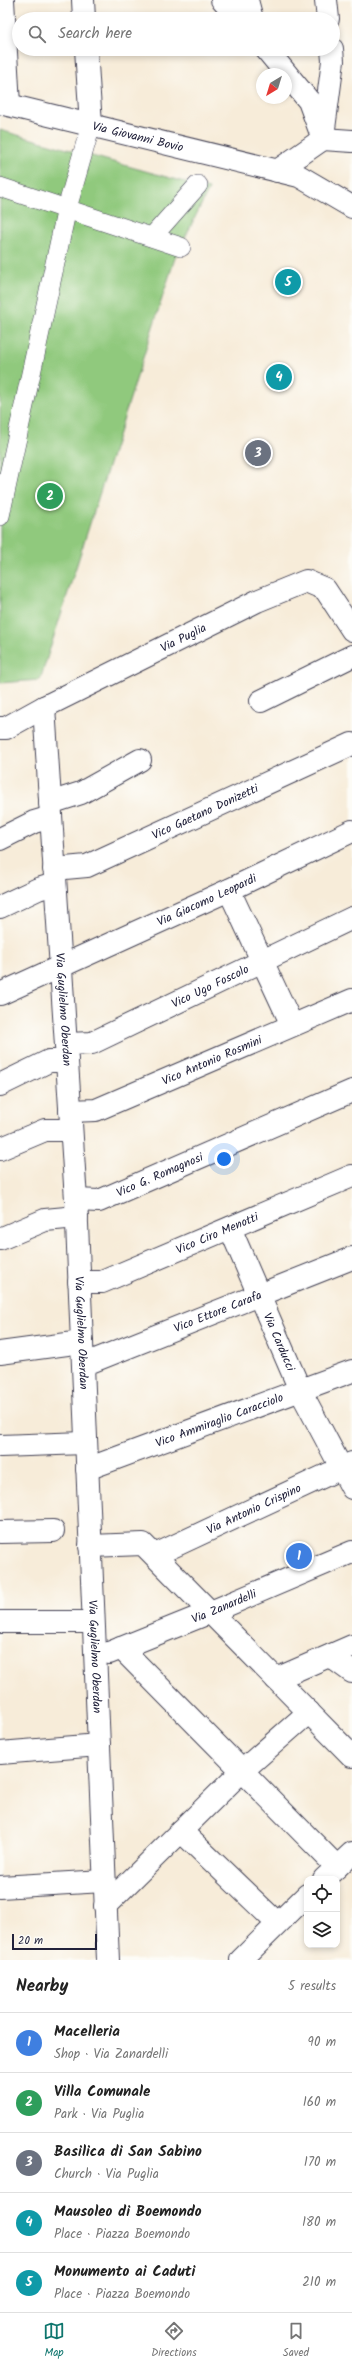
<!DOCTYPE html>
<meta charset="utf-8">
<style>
:root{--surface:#fff;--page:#f2f2f2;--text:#222;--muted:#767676;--line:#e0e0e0;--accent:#0f766e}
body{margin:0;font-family:Kalam,sans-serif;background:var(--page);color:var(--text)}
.controls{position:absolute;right:12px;bottom:12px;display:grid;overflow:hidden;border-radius:8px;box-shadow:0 2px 6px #0003}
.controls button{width:36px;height:36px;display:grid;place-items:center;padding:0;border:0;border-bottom:1px solid var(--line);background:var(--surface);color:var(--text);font:20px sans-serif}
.compass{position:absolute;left:256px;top:68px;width:36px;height:36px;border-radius:50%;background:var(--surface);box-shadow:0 2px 6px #0003;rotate:218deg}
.scale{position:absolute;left:12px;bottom:10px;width:85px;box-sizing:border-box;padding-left:4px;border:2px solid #22223b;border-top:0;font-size:11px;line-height:14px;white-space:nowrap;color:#22223b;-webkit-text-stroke:3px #fdfcf7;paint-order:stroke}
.you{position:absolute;left:224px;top:1159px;width:14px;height:14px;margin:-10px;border:3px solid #fff;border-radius:50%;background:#1a73e8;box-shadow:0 0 0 6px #1a73e833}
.badge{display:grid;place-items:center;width:26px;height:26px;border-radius:50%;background:var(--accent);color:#fff;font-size:13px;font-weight:700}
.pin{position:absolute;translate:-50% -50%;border:2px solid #fff;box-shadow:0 1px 4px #0006}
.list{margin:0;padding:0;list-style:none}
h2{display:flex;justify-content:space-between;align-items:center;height:52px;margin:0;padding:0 16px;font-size:17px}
h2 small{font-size:13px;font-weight:400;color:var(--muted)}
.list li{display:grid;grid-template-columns:26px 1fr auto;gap:12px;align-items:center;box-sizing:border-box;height:60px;padding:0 16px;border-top:1px solid var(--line)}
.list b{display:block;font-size:15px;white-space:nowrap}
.list p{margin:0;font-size:13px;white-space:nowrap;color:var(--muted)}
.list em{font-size:13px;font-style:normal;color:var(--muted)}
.icon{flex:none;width:22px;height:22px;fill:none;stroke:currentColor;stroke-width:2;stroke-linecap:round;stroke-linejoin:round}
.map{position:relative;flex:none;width:352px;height:1960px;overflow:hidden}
.search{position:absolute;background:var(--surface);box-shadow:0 2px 6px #0003;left:12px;right:12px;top:12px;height:44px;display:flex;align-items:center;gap:10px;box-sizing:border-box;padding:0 14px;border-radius:22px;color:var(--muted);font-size:15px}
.sheet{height:352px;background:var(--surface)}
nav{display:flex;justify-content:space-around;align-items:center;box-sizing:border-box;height:56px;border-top:1px solid var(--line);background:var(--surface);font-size:11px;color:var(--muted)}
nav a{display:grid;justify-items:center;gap:2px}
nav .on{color:var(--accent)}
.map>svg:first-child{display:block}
</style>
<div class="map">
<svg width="352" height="1960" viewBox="0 0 352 1960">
<rect width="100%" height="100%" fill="#fdfcf7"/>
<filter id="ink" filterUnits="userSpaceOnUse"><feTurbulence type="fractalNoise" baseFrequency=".025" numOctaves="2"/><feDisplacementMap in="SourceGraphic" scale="8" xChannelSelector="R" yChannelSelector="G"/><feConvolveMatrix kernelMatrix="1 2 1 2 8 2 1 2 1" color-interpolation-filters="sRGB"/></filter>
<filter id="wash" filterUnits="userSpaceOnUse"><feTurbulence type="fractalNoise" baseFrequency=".012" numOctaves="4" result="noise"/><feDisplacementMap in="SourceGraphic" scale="16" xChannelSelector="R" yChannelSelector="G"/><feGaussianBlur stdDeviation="0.9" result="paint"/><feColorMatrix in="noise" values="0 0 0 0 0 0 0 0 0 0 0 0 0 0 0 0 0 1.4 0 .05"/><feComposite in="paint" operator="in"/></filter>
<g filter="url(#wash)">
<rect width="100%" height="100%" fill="#f7ecd9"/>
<polygon fill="#90c97d" stroke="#59765c" points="0,130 209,189 175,258 40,680 0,683"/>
</g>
<g filter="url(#ink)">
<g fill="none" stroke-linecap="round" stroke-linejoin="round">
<g stroke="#424053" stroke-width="20">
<g id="pedestrian">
<polyline points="0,187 181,247"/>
<polyline points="152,237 198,185"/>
<polyline points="0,516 67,208 91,125"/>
</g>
</g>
<g stroke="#424053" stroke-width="24">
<g id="minor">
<polyline points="3,0 9,105"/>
<polyline points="83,0 84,19"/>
<polyline points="222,0 239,19"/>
<polyline points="247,0 252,19"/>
<polyline points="326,0 328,19"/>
<polyline points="86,49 91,125"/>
<polyline points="266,49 309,101 323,139"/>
<polyline points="323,136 333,61 332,49"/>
<polyline points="323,139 352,141"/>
<polyline points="277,171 323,139"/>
<polyline points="261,701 352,656"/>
<path id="s1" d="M44 707 76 1200 108 1960"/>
<polyline points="50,803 81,793 140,760"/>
<polyline points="0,839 34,822 51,817"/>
<path id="s2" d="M54 869 87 866 352 744"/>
<polyline points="229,890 292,1025"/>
<polyline points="0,907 38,889 55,884"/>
<path id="s3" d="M0 994 229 890 352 831"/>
<path id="s4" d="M66 1044 92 1043 352 918"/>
<polyline points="0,1085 49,1061 67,1061"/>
<path id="s5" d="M70 1111 96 1110 352 1000"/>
<polyline points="0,1149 45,1130 71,1130"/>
<path id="s6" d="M76 1200 99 1201 352 1091"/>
<path id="s7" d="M230 1228 300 1390 352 1488"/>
<polyline points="0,1239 45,1220 77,1217"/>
<path id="s8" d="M79 1282H102L352 1176"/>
<polyline points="0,1353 82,1342"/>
<path id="s9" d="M83 1365 352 1258"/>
<polyline points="0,1446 85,1443"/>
<path id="s10" d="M87 1469 352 1371"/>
<polyline points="0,1532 53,1531"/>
<polyline points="90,1546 143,1544 352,1756"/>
<path id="s11" d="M155 1555 352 1463"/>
<polyline points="0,1622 93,1622"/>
<polyline points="121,1648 337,1867"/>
<path id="s12" d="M109 1653 211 1612 352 1552"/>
<polyline points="330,1656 352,1672"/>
<polyline points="276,1679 352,1646"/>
<polyline points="0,1753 99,1745"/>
<polyline points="181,1831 277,1923"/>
<polyline points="324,1879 352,1853"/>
<polyline points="0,1887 104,1881"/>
<polyline points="105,1906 242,1771 309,1712"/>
<polyline points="241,1960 307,1895"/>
</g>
</g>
<g stroke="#424053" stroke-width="24">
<g id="tertiary">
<path id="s13" d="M0 103 299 176 352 207"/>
<path id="s14" d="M0 728H6L44 707 257 601 306 581 325 589 352 630"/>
</g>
</g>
<use href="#pedestrian" stroke="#fff" stroke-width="19"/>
<use href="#minor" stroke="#fff" stroke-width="22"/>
<use href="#tertiary" stroke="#fff" stroke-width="22"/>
</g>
</g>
<g text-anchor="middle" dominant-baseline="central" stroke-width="3" stroke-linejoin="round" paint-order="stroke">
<g font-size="12" fill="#22223b" stroke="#fdfcf7">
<text stroke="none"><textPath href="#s13" startOffset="142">Via Giovanni Bovio</textPath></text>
<text stroke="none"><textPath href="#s14" startOffset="205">Via Puglia</textPath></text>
<text stroke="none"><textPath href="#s2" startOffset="163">Vico Gaetano Donizetti</textPath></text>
<text stroke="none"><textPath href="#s3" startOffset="227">Via Giacomo Leopardi</textPath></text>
<text stroke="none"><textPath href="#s4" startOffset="157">Vico Ugo Foscolo</textPath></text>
<text stroke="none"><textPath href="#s1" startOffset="303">Via Guglielmo Oberdan</textPath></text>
<text stroke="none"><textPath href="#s5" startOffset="152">Vico Antonio Rosmini</textPath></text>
<text stroke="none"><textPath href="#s6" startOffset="89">Vico G. Romagnosi</textPath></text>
<text stroke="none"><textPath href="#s8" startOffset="148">Vico Ciro Menotti</textPath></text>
<text stroke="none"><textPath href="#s9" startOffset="145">Vico Ettore Carafa</textPath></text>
<text stroke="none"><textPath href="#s1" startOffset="627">Via Guglielmo Oberdan</textPath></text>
<text stroke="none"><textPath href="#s7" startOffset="124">Via Carducci</textPath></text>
<text stroke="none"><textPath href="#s10" startOffset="141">Vico Ammiraglio Caracciolo</textPath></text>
<text stroke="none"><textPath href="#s11" startOffset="109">Via Antonio Crispino</textPath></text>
<text stroke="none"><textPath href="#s12" startOffset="124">Via Zanardelli</textPath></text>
<text stroke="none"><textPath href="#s1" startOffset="951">Via Guglielmo Oberdan</textPath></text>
</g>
</g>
</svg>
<div class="controls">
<button><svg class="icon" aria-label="locate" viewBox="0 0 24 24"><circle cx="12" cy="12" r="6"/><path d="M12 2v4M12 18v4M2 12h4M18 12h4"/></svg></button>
<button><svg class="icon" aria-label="layers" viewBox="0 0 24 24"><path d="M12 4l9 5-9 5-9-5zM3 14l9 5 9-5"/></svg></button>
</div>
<svg class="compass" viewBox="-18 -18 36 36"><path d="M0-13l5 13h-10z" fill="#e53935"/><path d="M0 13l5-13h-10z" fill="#767676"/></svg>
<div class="scale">20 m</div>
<div class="you"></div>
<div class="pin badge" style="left:299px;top:1556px;background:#3f7fe0">1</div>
<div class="pin badge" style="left:50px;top:496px;background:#2e9e5b">2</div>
<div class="pin badge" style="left:258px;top:453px;background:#6b7280">3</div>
<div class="pin badge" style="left:279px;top:377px;background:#0f9aa8">4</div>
<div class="pin badge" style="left:288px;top:282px;background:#0f9aa8">5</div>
<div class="search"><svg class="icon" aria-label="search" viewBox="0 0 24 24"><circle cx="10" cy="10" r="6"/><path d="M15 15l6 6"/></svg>Search here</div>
</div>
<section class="sheet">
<h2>Nearby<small>5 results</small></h2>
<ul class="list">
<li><span class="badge" style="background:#3f7fe0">1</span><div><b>Macelleria</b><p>Shop · Via Zanardelli</p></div><em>90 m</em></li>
<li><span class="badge" style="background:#2e9e5b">2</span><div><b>Villa Comunale</b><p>Park · Via Puglia</p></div><em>160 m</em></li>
<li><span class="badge" style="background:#6b7280">3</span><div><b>Basilica di San Sabino</b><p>Church · Via Puglia</p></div><em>170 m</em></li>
<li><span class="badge" style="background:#0f9aa8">4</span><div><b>Mausoleo di Boemondo</b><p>Place · Piazza Boemondo</p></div><em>180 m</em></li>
<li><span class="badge" style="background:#0f9aa8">5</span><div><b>Monumento ai Caduti</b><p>Place · Piazza Boemondo</p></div><em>210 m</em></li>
</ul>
</section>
<nav>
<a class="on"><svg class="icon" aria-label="map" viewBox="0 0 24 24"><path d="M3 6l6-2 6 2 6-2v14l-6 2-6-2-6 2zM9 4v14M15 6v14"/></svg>Map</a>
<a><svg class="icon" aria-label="directions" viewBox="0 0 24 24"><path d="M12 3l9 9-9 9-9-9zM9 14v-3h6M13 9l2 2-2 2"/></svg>Directions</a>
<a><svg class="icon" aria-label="saved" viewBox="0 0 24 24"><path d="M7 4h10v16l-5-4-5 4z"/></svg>Saved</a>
</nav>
